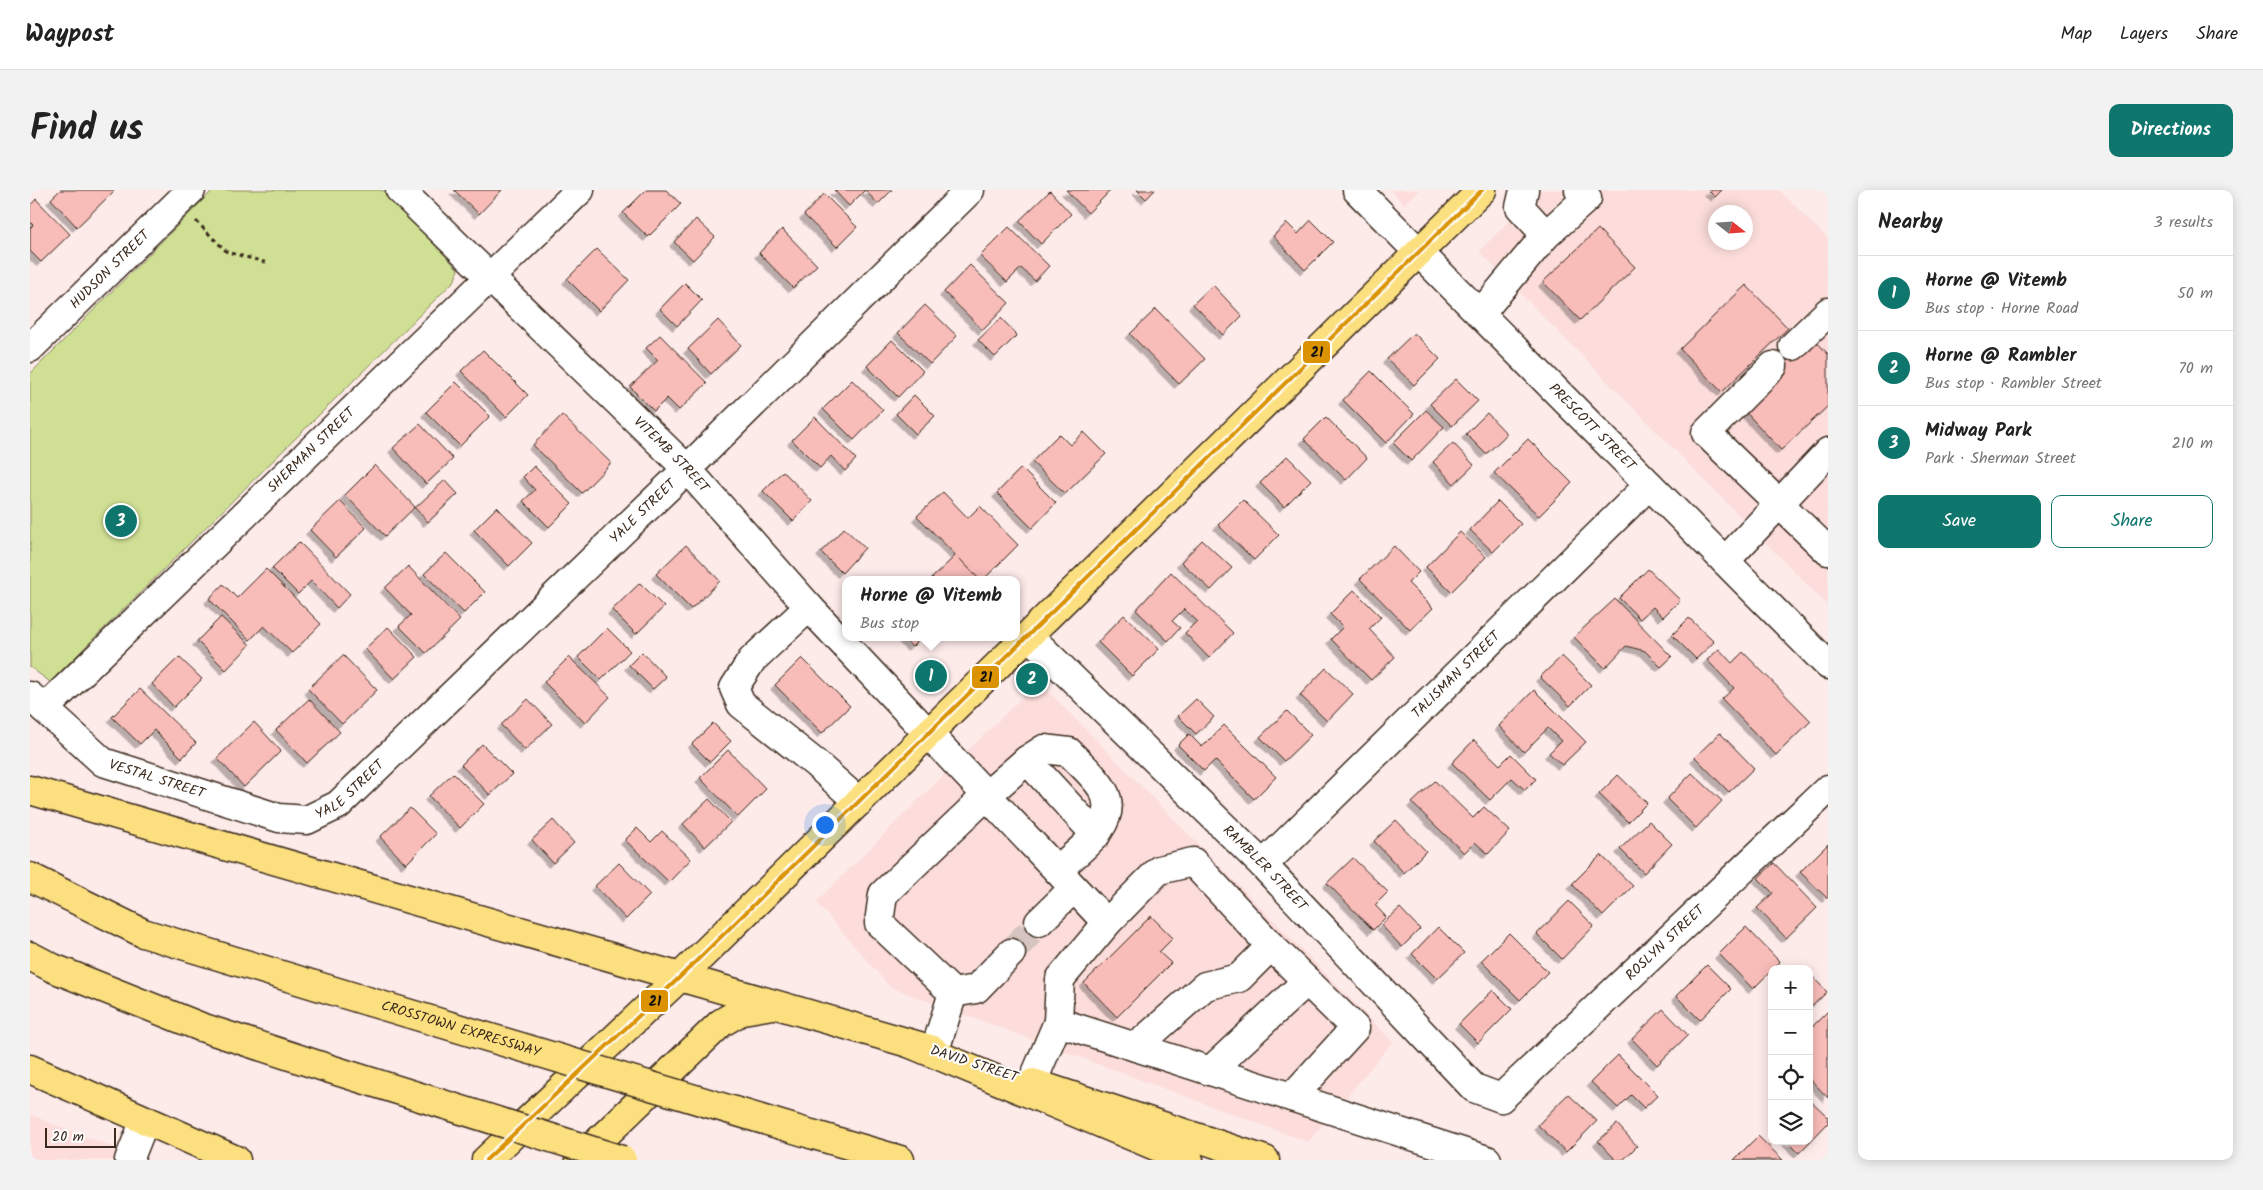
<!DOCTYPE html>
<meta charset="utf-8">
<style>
:root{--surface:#fff;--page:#f2f2f2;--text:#222;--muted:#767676;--line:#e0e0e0;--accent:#0f766e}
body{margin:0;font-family:Kalam,sans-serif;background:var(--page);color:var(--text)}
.controls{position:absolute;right:15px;bottom:15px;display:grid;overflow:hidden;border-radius:10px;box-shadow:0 2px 12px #0003}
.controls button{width:45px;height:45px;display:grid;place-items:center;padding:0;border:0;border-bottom:1px solid var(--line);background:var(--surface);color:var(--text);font:25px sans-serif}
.compass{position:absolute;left:1678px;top:15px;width:45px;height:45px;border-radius:50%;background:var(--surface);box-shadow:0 2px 12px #0003;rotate:107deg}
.scale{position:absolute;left:15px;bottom:12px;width:71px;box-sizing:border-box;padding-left:5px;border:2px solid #3b2a1e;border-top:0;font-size:14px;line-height:18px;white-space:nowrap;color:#3b2a1e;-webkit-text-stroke:4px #fff;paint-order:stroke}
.you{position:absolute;left:794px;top:634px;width:18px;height:18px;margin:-12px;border:4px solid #fff;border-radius:50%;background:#1a73e8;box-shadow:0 0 0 8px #1a73e833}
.badge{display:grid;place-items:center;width:32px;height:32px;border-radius:50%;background:var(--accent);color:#fff;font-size:16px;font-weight:700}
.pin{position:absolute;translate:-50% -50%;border:2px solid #fff;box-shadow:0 1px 5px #0006}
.popup{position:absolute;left:812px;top:386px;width:178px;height:65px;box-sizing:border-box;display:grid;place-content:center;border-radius:10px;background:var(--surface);filter:drop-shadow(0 1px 4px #0005);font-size:16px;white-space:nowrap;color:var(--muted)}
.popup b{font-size:19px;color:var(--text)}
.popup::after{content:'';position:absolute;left:50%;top:100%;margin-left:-10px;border:10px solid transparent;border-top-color:var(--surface)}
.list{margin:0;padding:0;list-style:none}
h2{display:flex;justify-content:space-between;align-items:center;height:65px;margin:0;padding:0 20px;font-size:21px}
h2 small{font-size:16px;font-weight:400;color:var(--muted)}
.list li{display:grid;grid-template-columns:32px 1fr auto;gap:15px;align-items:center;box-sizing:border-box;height:75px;padding:0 20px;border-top:1px solid var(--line)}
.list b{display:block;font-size:19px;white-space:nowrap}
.list p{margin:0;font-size:16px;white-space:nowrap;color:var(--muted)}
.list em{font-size:16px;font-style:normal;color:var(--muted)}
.actions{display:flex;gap:10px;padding:15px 20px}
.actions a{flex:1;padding:11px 0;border:1px solid var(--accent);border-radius:10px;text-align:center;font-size:18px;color:var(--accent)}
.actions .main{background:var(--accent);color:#fff}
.icon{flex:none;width:28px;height:28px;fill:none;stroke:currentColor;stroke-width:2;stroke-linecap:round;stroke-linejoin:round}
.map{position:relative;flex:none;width:1798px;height:970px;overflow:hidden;border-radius:10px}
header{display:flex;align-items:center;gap:30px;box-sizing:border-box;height:70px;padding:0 25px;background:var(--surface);border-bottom:1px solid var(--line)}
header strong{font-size:24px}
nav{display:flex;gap:28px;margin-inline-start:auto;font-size:18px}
.intro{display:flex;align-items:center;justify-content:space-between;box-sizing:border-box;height:120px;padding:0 30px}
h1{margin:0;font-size:35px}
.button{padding:12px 22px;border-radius:10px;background:var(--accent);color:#fff;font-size:18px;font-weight:700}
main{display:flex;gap:30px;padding:0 30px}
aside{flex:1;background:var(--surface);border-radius:10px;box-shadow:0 2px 12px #0003}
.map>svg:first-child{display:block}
</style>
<header>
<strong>Waypost</strong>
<nav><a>Map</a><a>Layers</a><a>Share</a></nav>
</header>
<div class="intro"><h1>Find us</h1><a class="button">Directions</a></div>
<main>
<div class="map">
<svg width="1798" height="970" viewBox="0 0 1798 970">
<defs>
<filter id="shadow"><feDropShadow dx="-4.5" dy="4.5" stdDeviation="0" flood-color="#0004"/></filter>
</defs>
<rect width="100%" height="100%" fill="#fdebea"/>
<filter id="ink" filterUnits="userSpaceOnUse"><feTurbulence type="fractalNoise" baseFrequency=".02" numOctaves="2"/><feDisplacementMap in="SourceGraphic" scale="10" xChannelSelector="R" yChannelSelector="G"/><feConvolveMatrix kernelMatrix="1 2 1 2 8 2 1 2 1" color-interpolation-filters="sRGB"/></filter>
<g filter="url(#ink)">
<g fill="#fcdddb" fill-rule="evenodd">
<polygon points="1360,0 1390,0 1374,14"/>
<path d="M1510 0H1749L1798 49V416L1449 61ZM1686 22H1716V52H1686Z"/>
<polygon points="1008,491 1363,852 1278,952 860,797 786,712"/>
<polygon points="0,924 22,934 118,970 0,970"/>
</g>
<polygon fill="#cfe094" stroke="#858559" points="183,0 352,0 428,79 425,90 20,492 0,477 0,184"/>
<g fill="#f8bcb9" stroke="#3b2a1e" filter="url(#shadow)">
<polygon points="30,0 83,0 84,1 47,37 21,9"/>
<polygon points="424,0 472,0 449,24"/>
<polygon points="616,0 636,0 651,14 618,47 593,23"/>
<polygon points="804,0 862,0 848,14 835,0 819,16"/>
<polygon points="1036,0 1081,0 1058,23"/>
<polygon points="1107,0 1125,0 1116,9"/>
<polygon points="1678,0 1692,0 1685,7"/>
<polygon points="1020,1 1041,24 1011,54 989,31"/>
<polygon points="794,4 827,37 807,57 774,25"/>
<polygon points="6,9 40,44 11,72 0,61 0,38 3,35 0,32 0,16"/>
<polygon points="666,29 685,47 663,70 644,52"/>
<polygon points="1281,30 1303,52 1275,80 1243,46 1257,33 1268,44"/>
<polygon points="979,37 1019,76 1005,91 991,78 977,92 950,66"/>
<polygon points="752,39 787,75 763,98 729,63"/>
<polygon points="1568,39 1605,77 1550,130 1513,92"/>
<polygon points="567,59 599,90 569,121 537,89"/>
<polygon points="940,75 979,113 953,140 914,102"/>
<polygon points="655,93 672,110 647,136 630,119"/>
<polygon points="1183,95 1212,126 1193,145 1163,114"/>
<polygon points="1716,95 1758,138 1692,202 1650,159"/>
<polygon points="895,115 927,146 900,174 868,143"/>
<polygon points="1126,119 1175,169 1149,194 1100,144"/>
<polygon points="971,128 987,145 965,167 948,150"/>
<polygon points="688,130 711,155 681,184 658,159"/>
<polygon points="1384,143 1410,169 1384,195 1357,169"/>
<polygon points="630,145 677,193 649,220 637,208 624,221 600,197 628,170 616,158"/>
<polygon points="1783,148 1798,164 1798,216 1751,260 1710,216"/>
<polygon points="862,150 893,181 868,207 837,176"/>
<polygon points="453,160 498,205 476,227 431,181"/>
<polygon points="1341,181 1384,224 1356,253 1313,210"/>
<polygon points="1426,189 1448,211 1422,236 1400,214"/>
<polygon points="822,190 853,220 824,250 793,219"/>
<polygon points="426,192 460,226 430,256 396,222"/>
<polygon points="884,205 905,226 886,244 866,224"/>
<polygon points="1396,220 1414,237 1381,271 1363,253"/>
<polygon points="1457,223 1477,244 1456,264 1436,244"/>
<polygon points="532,225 581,273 552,303 503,255"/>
<polygon points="785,227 826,269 815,281 801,266 790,278 762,250"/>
<polygon points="1296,227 1337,268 1316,290 1274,249"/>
<polygon points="390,234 423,269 396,294 363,258"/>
<polygon points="1054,242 1076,264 1035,304 1002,272 1029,244 1040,255"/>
<polygon points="1498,249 1542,293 1509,326 1464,283"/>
<polygon points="1423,253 1444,275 1424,294 1403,272"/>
<polygon points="1257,266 1281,290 1254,317 1230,293"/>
<polygon points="345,275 385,317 355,346 315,305"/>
<polygon points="504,276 542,314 519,337 493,311 505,300 493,287"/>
<polygon points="991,278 1026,313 1002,338 967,303"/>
<polygon points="753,281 782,311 763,331 733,301"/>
<polygon points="415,290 428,304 398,332 385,318"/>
<polygon points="913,302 938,328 950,316 988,355 953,390 950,390 887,326"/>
<polygon points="1213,310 1249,345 1224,370 1188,335"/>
<polygon points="310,311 336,338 306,367 280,340"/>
<polygon points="1468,311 1491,334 1463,362 1440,340"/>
<polygon points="467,317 502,353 479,376 444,340"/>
<polygon points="814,338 835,358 812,383 791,362"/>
<polygon points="1430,342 1456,367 1421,402 1396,377"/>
<polygon points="1172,350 1202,378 1181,400 1151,372"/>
<polygon points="269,352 320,404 307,418 281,391 268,404 242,378"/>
<polygon points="656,355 690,391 661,419 626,384"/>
<polygon points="1364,356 1389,382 1378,393 1403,418 1380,440 1330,389"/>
<polygon points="416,363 455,402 434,423 394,384"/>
<polygon points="926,365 950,390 900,390"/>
<polygon points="378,376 430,430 396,463 369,436 381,425 355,398"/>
<polygon points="236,379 291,434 262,463 234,436 220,450 179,409 193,394 207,408"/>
<polygon points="1618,379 1650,410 1633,427 1623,417 1610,429 1589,408"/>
<polygon points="1141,382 1203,443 1179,468 1155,443 1167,431 1154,419 1142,431 1150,438 1138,451 1106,420"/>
<polygon points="610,393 634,417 606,444 582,420"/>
<polygon points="1324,400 1351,427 1339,439 1365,467 1341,490 1301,449 1313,437 1300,424"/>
<polygon points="1585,409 1642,467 1631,477 1615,461 1596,456 1575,478 1544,447"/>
<polygon points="1094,425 1129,459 1102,486 1068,452"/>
<polygon points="191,427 220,455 196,480 167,451"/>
<polygon points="1659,428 1684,452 1666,469 1642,445"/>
<polygon points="358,437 387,467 364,489 335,459"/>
<polygon points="577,438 600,461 571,490 548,467"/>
<polygon points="872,447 892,447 882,457"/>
<polygon points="1689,459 1702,473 1713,462 1781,531 1746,565 1692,509 1704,498 1677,470"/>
<polygon points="612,462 636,487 623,499 599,475"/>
<polygon points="313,465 347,500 312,534 278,499"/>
<polygon points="1532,466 1561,495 1540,516 1510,487"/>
<polygon points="149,467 172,489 144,517 122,494"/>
<polygon points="539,467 580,507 555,533 514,492"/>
<polygon points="772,468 820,516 792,543 745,495"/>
<polygon points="1296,478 1323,504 1297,531 1270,505"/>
<polygon points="110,499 166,553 152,568 124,540 110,554 82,527"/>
<polygon points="1504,500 1556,552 1532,575 1519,563 1531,551 1518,538 1494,562 1469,536"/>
<polygon points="279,509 310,542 277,573 246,540"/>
<polygon points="498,509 522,534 495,560 471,535"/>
<polygon points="1166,509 1184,527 1166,544 1148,526"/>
<polygon points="1257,521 1281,545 1254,571 1230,547"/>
<polygon points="224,532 251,561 214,597 187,568"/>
<polygon points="683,533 701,551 680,572 662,554"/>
<polygon points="1194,535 1246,587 1224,609 1185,570 1174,581 1148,555 1159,544 1172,557"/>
<polygon points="1690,543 1724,578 1699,602 1665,567"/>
<polygon points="1444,550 1470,575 1481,564 1506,589 1495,600 1482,588 1460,610 1422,573"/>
<polygon points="452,554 482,584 460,605 431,575"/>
<polygon points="698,560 736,599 708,627 670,588"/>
<polygon points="423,583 454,614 430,638 399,606"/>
<polygon points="1662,583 1692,611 1666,638 1637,609"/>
<polygon points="1588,585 1617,613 1598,632 1569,604"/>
<polygon points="1405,591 1443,628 1454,617 1480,641 1458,664 1445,652 1434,663 1382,613"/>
<polygon points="679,609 701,632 675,657 653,634"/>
<polygon points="380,618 406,644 376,674 350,647"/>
<polygon points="523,630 544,653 523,673 502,650"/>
<polygon points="1366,630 1396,661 1374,683 1344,651"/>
<polygon points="1619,631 1642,654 1614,683 1590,659"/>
<polygon points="607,638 621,652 632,641 661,669 639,692 595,650"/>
<polygon points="1798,654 1798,707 1797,708 1770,682"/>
<polygon points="1571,665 1603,696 1573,726 1542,694"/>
<polygon points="1323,668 1358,702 1345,715 1356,727 1343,740 1297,693"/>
<polygon points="589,673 620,705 596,729 565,696"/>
<polygon points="1744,673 1787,718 1756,748 1727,718 1743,703 1728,688"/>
<polygon points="1539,711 1564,736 1532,769 1507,744"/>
<polygon points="1370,718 1390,739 1372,757 1351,735"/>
<polygon points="1121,726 1143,748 1129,762 1141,773 1087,827 1054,793"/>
<polygon points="1408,737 1434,763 1407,789 1382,764"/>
<polygon points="1716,737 1750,772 1723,799 1689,764"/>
<polygon points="1479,743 1518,782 1490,810 1451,771"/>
<polygon points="1677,775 1701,799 1670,830 1646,806"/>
<polygon points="1779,783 1797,802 1779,819"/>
<polygon points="1463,800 1482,819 1448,853 1429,834"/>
<polygon points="1633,819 1658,845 1627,875 1602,849"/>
<polygon points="1798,821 1798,908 1779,888 1779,863 1781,861 1779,859 1779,840"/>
<polygon points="1588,865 1628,905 1614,918 1601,905 1588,918 1561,892"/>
<polygon points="1538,904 1567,931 1536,962 1508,935"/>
<polygon points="1779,909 1798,927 1798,933 1769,963 1757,951 1779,951"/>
<polygon points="1587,934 1607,956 1593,970 1586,970 1568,951"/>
<polygon points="1728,946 1753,970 1704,970"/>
</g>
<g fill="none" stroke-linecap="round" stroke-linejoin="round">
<polyline stroke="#d6c4c1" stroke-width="28" stroke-dasharray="28 14" stroke-linecap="butt" points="981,763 1009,732"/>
<g stroke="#3b2a1e" stroke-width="31">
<g id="minor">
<path id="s1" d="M370 0 657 279 779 417 1077 733 1030 789 1028 832"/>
<path id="s2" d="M1327 0 1798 475"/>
<polyline points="1494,0 1490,17 1516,45"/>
<polyline points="1450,124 1516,45 1557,8 1549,0"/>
<polyline points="1763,156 1798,122"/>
<path id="s3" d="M0 158 161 0"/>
<polyline points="1743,176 1676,243 1798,361"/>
<polyline points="1695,371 1798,262"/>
<polyline points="779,417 722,470 704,498 711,514 785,573 829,612"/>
<path id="s4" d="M999 446 1233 675 1444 898 1471 908 1798 599"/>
<path id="s5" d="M0 506 73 572 249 628 277 630 308 615 657 279 940 0"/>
<path id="s6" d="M14 519 550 0"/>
<polyline points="997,570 1066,645"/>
<path id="s7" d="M1233 675 1619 295"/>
<polyline points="1009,732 1043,699"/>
<polyline points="1077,733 1129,680 1163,672 1241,756 1325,838 1262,907"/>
<path d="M923 803 849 733 853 704 956 606 997 570 1014 559 1039 562C1050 574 1065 586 1073 600 1092 633 1047 662 1027 680"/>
<polyline points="923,803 946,799 981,763"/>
<polyline points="1106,857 1175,796 1209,788 1241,756"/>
<polyline points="905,860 923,803"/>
<polyline points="1180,881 1277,791"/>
<polyline points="1002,893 1028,832 1457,970"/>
<polyline points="99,970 115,930"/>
</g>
</g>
<g stroke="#3b2a1e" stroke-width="31">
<g id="major">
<polyline points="650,787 903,860"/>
<polyline points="0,879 206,970"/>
<polyline points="1003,893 1235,970"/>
<polyline points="456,970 650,787 1452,0"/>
<polyline points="549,970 691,833 713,820 742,815"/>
</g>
</g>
<g stroke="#3b2a1e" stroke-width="31">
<g id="highway">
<polyline points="0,600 650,787"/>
<polyline points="0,687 113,743 337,811"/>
<polyline points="0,766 23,778 171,837 297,878"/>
<polyline points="881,854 1159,970"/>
<polyline points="781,944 870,970"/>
</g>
</g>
<polyline stroke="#3b2a1e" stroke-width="3" stroke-dasharray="4 4" stroke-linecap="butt" points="166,31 197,62 238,73"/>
<use href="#minor" stroke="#fff" stroke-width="28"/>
<use href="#major" stroke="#fce080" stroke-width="28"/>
<use href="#highway" stroke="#fce080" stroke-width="28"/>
<g stroke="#3b2a1e" stroke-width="31" stroke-linecap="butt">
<g id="highway-bridge">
<path id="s8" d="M337 811 781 944"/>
<polyline points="297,878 592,970"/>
</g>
</g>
<use href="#highway-bridge" stroke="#fce080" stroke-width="28"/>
<g stroke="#fff" stroke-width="8">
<polyline id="bus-1" points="456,970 650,787 1452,0"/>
</g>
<use href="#bus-1" stroke="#db9304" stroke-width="4"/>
</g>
</g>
<g text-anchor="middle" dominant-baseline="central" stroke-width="4" stroke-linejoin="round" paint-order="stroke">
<g font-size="14" fill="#3b2a1e" stroke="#fff">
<text stroke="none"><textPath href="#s3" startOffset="112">HUDSON STREET</textPath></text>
<text stroke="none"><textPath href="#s2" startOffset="334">PRESCOTT STREET</textPath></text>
<text stroke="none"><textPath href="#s6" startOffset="372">SHERMAN STREET</textPath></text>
<text stroke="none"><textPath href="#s1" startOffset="379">VITEMB STREET</textPath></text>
<text stroke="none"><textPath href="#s5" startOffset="769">YALE STREET</textPath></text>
<text stroke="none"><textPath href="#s7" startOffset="271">TALISMAN STREET</textPath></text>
<text stroke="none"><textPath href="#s5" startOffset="155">VESTAL STREET</textPath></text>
<text stroke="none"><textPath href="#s5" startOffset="364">YALE STREET</textPath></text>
<text stroke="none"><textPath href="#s4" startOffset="331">RAMBLER STREET</textPath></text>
<text stroke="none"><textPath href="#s4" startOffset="889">ROSLYN STREET</textPath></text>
<text stroke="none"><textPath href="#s8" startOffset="98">CROSSTOWN EXPRESSWAY</textPath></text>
<text transform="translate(944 874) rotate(18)">DAVID STREET</text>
</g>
</g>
<g stroke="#fff" stroke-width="2">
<rect x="1272" y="150" width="29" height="24" rx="5" fill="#db9304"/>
<rect x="941" y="475" width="29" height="24" rx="5" fill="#db9304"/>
<rect x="610" y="799" width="29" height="24" rx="5" fill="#db9304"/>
</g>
<g font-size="14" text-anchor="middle" font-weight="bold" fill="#111">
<text x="1287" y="167">21</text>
<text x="956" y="492">21</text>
<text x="625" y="816">21</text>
</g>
</svg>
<div class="controls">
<button>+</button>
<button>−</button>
<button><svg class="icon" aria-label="locate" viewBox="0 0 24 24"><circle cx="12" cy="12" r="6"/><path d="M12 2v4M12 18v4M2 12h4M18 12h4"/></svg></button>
<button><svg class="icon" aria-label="layers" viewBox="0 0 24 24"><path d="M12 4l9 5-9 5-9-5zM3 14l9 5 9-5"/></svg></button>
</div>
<svg class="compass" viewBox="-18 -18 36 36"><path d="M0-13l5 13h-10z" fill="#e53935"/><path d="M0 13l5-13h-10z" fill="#767676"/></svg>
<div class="scale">20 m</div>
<div class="you"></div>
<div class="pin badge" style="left:901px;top:486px">1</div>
<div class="popup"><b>Horne @ Vitemb</b>Bus stop</div>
<div class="pin badge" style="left:1002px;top:489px">2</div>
<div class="pin badge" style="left:91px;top:331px">3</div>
</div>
<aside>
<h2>Nearby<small>3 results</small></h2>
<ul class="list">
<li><span class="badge">1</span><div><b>Horne @ Vitemb</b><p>Bus stop · Horne Road</p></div><em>50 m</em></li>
<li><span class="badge">2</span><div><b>Horne @ Rambler</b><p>Bus stop · Rambler Street</p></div><em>70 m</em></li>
<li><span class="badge">3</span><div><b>Midway Park</b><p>Park · Sherman Street</p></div><em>210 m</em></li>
</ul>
<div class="actions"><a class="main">Save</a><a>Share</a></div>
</aside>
</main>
